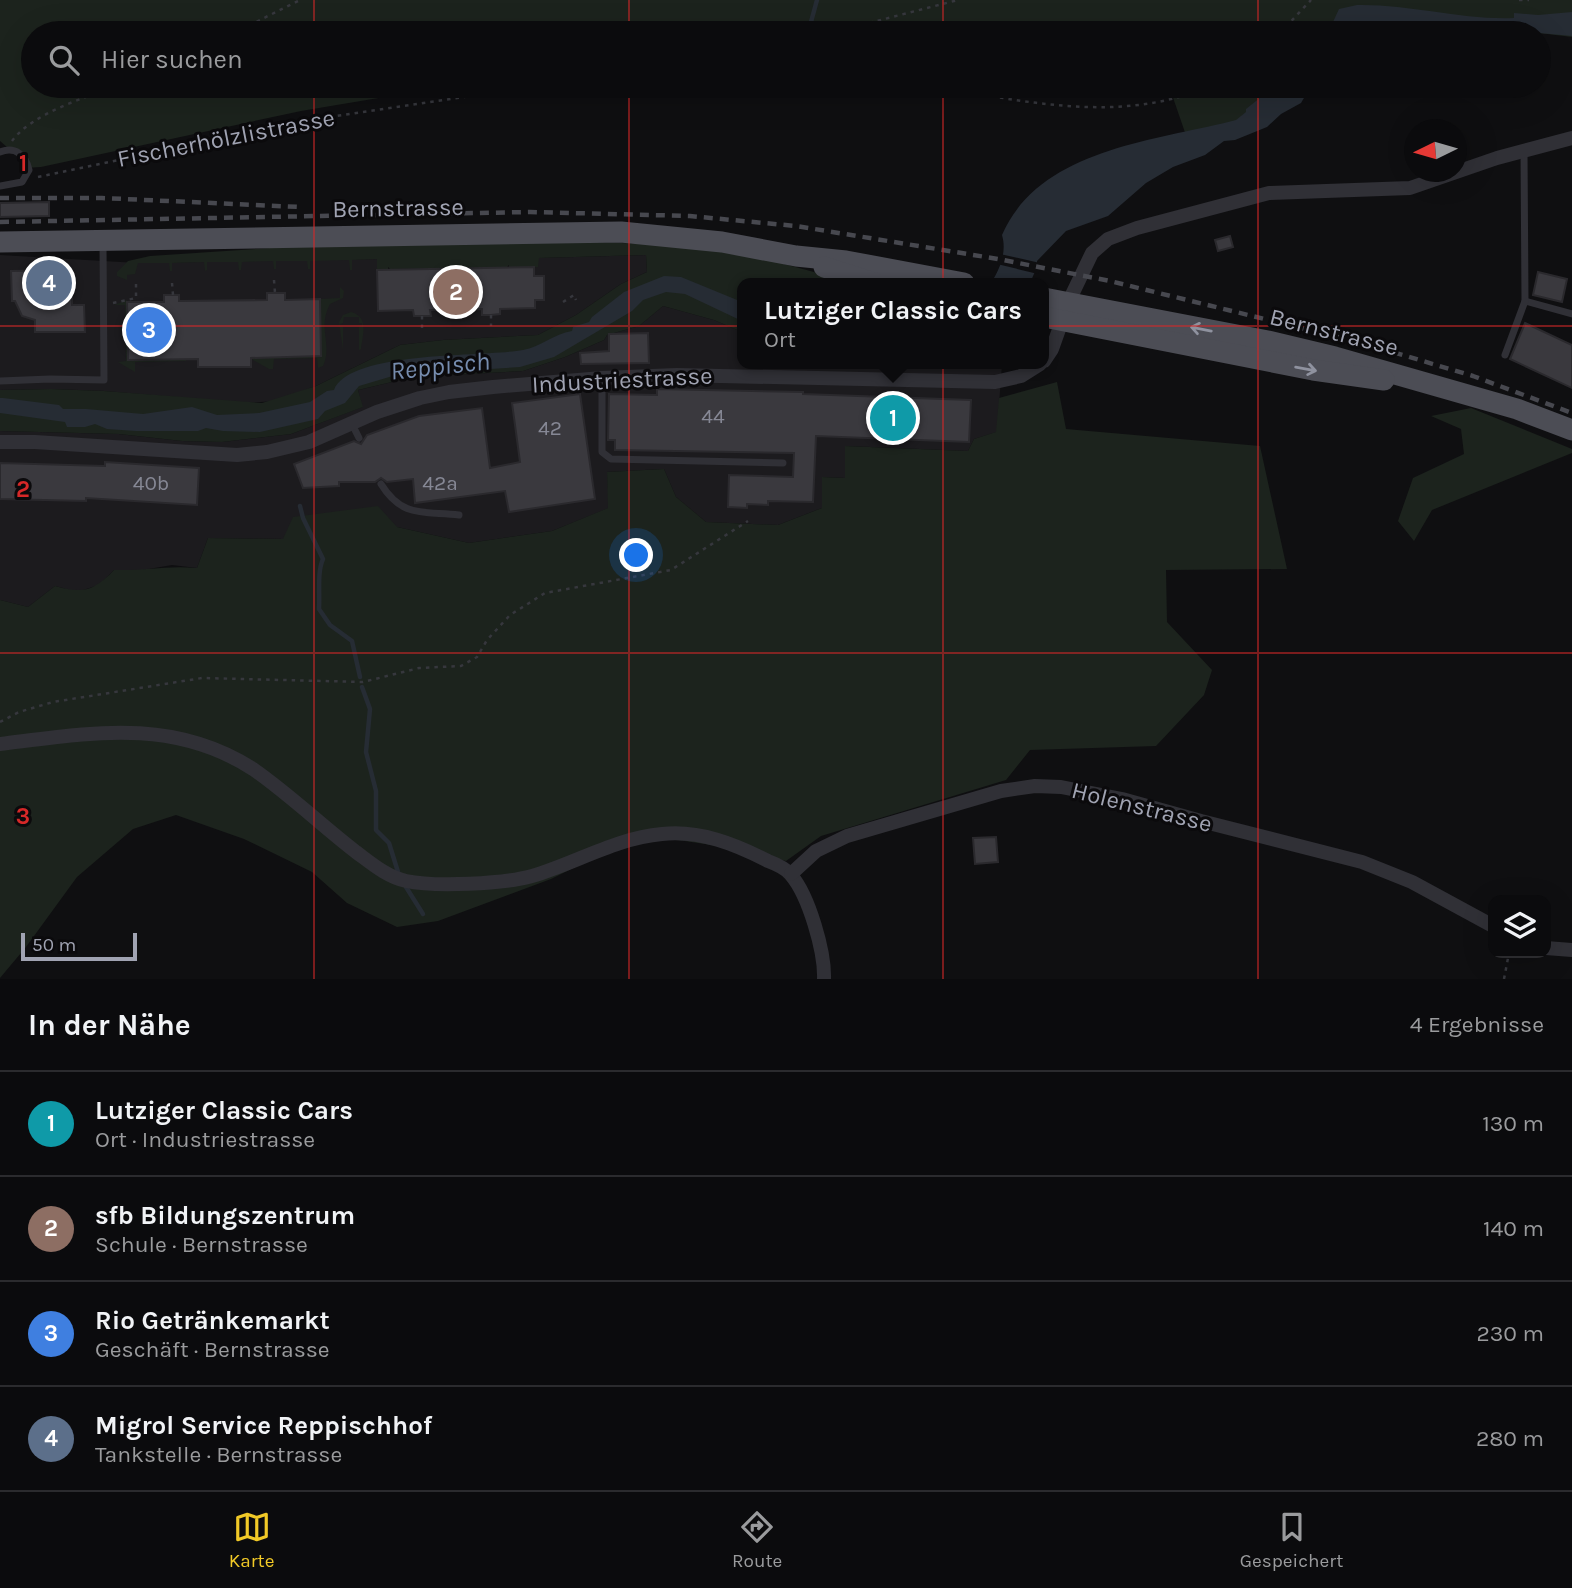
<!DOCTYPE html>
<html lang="de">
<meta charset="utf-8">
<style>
:root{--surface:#0b0b0d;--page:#19191b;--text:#f1f3f6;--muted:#9a9b9d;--line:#2b2b2e;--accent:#f1c927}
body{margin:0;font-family:Karla,sans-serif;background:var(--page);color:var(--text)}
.controls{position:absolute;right:21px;bottom:21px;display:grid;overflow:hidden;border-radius:14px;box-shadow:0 7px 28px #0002}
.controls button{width:63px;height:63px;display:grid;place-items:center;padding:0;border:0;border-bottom:2px solid var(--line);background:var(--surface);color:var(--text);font:35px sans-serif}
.compass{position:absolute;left:1404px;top:119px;width:63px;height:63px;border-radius:50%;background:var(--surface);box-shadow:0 7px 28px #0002;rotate:265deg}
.scale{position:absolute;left:21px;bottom:18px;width:116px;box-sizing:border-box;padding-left:7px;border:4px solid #a0a3b2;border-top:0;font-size:19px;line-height:24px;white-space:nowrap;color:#a0a3b2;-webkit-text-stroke:5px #0b0a0c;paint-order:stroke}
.you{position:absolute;left:637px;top:556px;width:24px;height:24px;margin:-18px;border:5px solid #fff;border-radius:50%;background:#1a73e8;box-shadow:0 0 0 10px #1a73e833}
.badge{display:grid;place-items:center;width:46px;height:46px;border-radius:50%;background:var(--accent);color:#fff;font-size:23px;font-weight:700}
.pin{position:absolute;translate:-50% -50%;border:4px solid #fff;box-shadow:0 2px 7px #0006}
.popup{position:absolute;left:737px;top:278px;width:312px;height:91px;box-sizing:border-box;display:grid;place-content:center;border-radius:14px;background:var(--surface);filter:drop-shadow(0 2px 5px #0005);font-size:23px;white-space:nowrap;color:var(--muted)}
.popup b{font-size:26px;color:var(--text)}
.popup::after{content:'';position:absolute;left:50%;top:100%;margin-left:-14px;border:14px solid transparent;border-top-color:var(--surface)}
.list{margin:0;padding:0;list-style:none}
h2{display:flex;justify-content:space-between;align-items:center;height:91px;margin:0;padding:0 28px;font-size:30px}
h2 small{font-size:23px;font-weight:400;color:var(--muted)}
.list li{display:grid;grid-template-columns:46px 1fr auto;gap:21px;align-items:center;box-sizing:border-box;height:105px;padding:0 28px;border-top:2px solid var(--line)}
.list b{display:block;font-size:26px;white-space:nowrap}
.list p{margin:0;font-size:23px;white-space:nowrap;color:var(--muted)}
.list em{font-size:23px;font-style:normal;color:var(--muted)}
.icon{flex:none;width:38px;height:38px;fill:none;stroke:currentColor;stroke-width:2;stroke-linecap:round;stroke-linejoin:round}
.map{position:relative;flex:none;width:1572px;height:979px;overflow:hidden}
.search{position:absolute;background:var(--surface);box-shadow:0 7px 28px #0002;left:21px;right:21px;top:21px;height:77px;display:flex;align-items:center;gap:18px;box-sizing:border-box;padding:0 24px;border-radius:38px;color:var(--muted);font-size:26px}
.sheet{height:511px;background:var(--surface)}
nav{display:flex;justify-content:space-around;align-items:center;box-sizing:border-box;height:98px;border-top:2px solid var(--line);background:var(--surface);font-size:19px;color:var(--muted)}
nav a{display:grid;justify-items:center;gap:4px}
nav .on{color:var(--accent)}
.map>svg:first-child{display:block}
</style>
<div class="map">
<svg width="1572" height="979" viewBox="0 0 1572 979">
<rect width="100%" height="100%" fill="#0f0f11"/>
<g fill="#1c1b1e">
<polygon points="0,255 138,263 377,259 378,270 538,267 538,258 646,255 647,272 621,284 576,315 538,335 443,340 400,345 316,386 275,401 247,403 104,391 51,389 0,390"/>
<polygon points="663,306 714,320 742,332 742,364 850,364 934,368 965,364 1002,364 997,432 974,439 968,451 846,446 845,478 823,477 822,508 778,525 706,522 676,497 664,469 607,472 609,508 552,531 469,543 397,527 283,539 208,538 197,568 172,565 137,571 114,570 99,585 77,592 55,586 28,607 0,600 0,431 119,434 182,441 222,442 291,434 362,407 358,390 413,377 523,371 565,357 604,340 607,335 639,326"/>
</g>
<g fill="#1c231d">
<polygon points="0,0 1572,0 1572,37 1539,33 1417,31 1396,33 33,33 33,86 450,86 301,111 41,167 25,168 15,154 0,141"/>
<polygon points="992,86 1153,86 1081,95 1019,91"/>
<polygon points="1169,86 1308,86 1190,147"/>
<path d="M593 242C638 243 683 246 727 252 770 259 811 271 853 283H742V332L714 320 663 306 639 326 607 335 604 340 565 357 523 371 413 377 358 390 363 407 291 434 222 442 182 441 119 434 0 431V390L51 389 104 391 262 403 316 386 400 345 443 340 538 335 576 315 621 284 647 272 646 255 539 258 538 267H509V265L507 267 457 268V266L455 268 390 269 388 267V269L377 270V259L352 260V270H350L349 260 310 261V269H308L307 261H276V269H274L273 261 242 262 241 270H239L238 262H207V270L205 271 204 262 172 263V271H170L169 263H138L135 274 127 275V280L117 276V272L128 261 150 256 301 246Z"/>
<path d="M340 287 344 291 343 298 330 304C317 329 333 344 323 366L318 368 317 358 274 359 273 369H269L253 360 252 358 321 356 320 299 340 298Z"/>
<polygon points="127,300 128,360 186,359 186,361 135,362 135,372 118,362 126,361 125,305 114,305"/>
<path d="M351 312C369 317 363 334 361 349L359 350V327H362V323H359V317H344L343 323 340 324V327H343V350L339 322 343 315Z"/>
<polygon points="850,364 965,364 934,368"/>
<path d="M1057 382 1066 429 1260 446 1287 569 1166 570 1167 622 1212 670 1204 695 1156 746 1030 750 1006 780 821 836 786 861 738 849 658 837 624 843 551 879 438 921 397 927 347 903 312 872 244 839 176 815 133 829 77 877 26 947 0 978V600L28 607 55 586C83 594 94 591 114 570 144 571 167 565 197 568L208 538 283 539 293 517 378 506 397 527 469 543 552 531 608 508 607 472 664 469 676 497 706 522 778 525 822 508V477L845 478V446L968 451 974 439 996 432 999 398Z"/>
<polygon points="1471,408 1572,449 1572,453 1432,510 1414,541 1398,521 1413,478 1464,454 1461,429 1431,416"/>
</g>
<g fill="#262c34">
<path d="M1357 5C1410 4 1461 20 1514 18V13L1538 15 1572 12V36L1539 33H1447L1411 28 1362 29 1353 33H1316L1333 22 1339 9Z"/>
<path d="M1270 86H1311L1301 103 1281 114 1267 127 1235 140 1224 141 1205 155 1173 167 1146 183 1108 216 1066 231 1037 261V267L1030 283H991C1000 269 1007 252 1002 235 1040 148 1156 141 1236 120L1246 112V109L1261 97Z"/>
<path d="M664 276 681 277 742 302V321L685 294 666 292 643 300 632 311 554 357 520 367 396 375 359 386 345 403 325 411 318 419 260 432 223 431 206 428 198 431H136L107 429 95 424 85 427H67L65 422 0 413V398H3L59 405 63 409H86L143 414 192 407 217 415 259 413 310 402 327 391 334 390C349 350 486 357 523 350 540 347 554 334 572 331L573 327 589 322 592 317 624 292Z"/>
</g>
<polygon fill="#0f0f11" points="1000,254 1040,263 1041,268 1038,274 997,264"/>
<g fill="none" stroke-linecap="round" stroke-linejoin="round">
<g stroke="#262c34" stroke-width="4.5">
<polyline points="808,33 817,0"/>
<path d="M300 506 303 518 323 559C317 572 320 593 319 609L330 625 352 641 360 677"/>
<polyline points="362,687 370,709 366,752 376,791 376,830 389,843 398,872"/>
<polyline points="406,887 423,914"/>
</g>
</g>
<g fill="#3a393e" stroke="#2a292d" stroke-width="2">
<polygon points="49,202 49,216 0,217 0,203"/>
<polygon points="1230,236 1233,247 1218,251 1215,240"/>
<polygon points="534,267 534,276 544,276 544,300 535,300 535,308 500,309 500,314 491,315 482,315 482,309 430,310 431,316 414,316 413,310 378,311 377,270"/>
<polygon points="72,270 72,305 84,305 85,332 35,332 35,320 22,316 15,301 12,301 11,271"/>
<polygon points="1538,272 1567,279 1562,302 1533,295"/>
<polygon points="267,293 285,293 285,300 320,299 321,356 251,358 251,367 198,367 198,359 128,360 127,302 164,302 164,295 179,295 179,301 267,300"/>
<polygon points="1525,323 1572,345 1572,388 1510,359"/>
<polygon points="648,333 649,363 581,364 580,353 609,351 609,334"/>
<polygon points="657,389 803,392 803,394 971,400 969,442 816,436 813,502 768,501 768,505 747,504 747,508 728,507 729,475 793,477 794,453 615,450 615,440 608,440 609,394 657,395"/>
<polygon points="580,394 595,499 509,512 505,491 415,503 413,479 387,482 381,478 375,482 339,482 339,486 303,488 294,464 354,441 361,444 367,435 419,416 482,408 490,468 520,462 512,403"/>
<polygon points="105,462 199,468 197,505 86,498 86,501 0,499 0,463 105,466"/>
<polygon points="996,837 998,862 975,864 973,838"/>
</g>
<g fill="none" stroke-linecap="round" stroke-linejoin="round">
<g stroke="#36373d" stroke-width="2.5" stroke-dasharray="3.5 5" stroke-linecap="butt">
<polyline points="1519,0 1529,0"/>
<polyline points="234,33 300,0"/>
<polyline points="837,33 865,24 958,0"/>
<polyline points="1280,33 1311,0"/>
<path d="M933 86C1022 101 1122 125 1209 86"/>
<path d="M12 141C31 114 86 97 116 86"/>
<polyline points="38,177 303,121 537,86"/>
<polyline points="274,280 275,293"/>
<polyline points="172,283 173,295"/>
<polyline points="563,302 574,295 576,300"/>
<polyline points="113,303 136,298 136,284"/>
<polyline points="491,315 491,326"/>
<polyline points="422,316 422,328"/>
<polyline points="0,722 19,712 53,702 202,678 363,682 419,668 461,666 477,657 487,640 510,615 545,593 671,570 748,521"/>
<polyline points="1504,979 1509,953"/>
</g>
<g stroke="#303036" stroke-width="7">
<path d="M0 152C15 146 26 155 29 170L22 182 0 186"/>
<polyline points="1525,301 1572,314"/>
<polyline points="1505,355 1525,301 1524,151"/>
<polyline points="602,379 602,452 611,459 783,463"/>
<polyline points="0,381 50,379 104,380 103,244"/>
<polyline points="352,424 359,438"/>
<path d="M381 484C402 518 423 511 459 515"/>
</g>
<g stroke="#303036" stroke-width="14">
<polyline points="1068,303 1092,253 1108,239 1137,228 1269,193 1410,188 1497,158 1572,138"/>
<polyline points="1044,361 1052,349 1062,321"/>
<polyline points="0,442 35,442 237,455 267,452 309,442 377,412 420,398 449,392 493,387 602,378 677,375 995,382 1021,376 1040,364"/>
<path d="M0 744C90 733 172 717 253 769 289 794 321 825 356 852 371 863 387 877 406 881 435 887 503 884 532 876 576 863 616 838 662 834 700 830 735 844 768 861 776 864 786 868 791 875 809 896 825 952 824 979"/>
<polyline points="791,874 816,851 847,836 1001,791 1035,786 1061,787 1122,799 1201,821 1362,862 1412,882 1493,926"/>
<polyline points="1546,948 1572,950"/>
</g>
<g stroke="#4c4d55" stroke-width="21">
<polyline points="0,242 621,232 722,242 796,256 846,261 964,283"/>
<polyline points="824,267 874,283"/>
<polyline points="1044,298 1268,341 1335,357 1517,409 1572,430"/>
<polyline points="1044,317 1313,370 1384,380"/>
</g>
<g stroke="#47484f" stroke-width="4.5" stroke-dasharray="9 7" stroke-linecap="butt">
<polyline points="0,198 102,198 300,207"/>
<polyline points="0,222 530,212 690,216 796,226 998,259 1110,281 1366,344 1473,376 1572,413"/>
</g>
</g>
<defs><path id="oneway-shaft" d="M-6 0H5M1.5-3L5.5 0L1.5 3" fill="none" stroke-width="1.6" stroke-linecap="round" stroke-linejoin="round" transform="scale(1.75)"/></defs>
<g stroke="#8f929f">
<use href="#oneway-shaft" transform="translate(1201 329) rotate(-169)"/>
<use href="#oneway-shaft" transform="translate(1306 369) rotate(10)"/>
</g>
<path fill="none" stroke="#d62828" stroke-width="2" stroke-opacity="0.55" d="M314 0V33M629 0V33M943 0V33M1258 0V33M314 86V979M629 86V979M943 86V979M1258 86V979M0 326H1572M0 653H1572"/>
<g text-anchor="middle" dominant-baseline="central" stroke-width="6" stroke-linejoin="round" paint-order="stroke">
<g font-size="21" fill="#868895">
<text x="713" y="416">44</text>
<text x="550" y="428">42</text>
<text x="151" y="483">40b</text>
<text x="440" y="483">42a</text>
</g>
<g font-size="24" fill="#a0a3b2" stroke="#0b0a0c">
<text transform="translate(226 138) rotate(-11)">Fischerhölzlistrasse</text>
<text transform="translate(398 208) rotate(-1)">Bernstrasse</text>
<text transform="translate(1334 332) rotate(14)">Bernstrasse</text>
<text transform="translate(622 380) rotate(-3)">Industriestrasse</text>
<text transform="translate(1142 807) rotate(14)">Holenstrasse</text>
</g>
<g font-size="26" font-style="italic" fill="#768cae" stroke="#0b0a0c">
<text transform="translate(440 366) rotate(-6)">Reppisch</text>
</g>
</g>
<g font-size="23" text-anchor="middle" font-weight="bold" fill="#d62828" stroke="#0b0a0c" stroke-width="6" stroke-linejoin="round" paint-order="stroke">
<text x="23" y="171">1</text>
<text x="23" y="497">2</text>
<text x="23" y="824">3</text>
</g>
</svg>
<div class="controls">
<button><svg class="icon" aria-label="layers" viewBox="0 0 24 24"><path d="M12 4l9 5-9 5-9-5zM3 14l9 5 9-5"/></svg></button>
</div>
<svg class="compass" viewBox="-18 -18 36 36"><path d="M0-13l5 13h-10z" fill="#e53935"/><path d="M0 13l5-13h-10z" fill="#9a9b9d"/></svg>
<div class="scale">50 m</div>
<div class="you"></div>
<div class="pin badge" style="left:893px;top:418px;background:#0f9aa8">1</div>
<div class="popup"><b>Lutziger Classic Cars</b>Ort</div>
<div class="pin badge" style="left:456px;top:292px;background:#8d6e63">2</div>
<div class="pin badge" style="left:149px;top:330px;background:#3f7fe0">3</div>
<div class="pin badge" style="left:49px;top:283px;background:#5c6f8a">4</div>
<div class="search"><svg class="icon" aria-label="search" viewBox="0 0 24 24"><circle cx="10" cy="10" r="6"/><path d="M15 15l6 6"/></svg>Hier suchen</div>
</div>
<section class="sheet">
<h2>In der Nähe<small>4 Ergebnisse</small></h2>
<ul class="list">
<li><span class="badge" style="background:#0f9aa8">1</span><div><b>Lutziger Classic Cars</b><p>Ort · Industriestrasse</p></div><em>130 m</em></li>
<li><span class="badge" style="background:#8d6e63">2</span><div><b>sfb Bildungszentrum</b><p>Schule · Bernstrasse</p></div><em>140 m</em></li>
<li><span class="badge" style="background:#3f7fe0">3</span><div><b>Rio Getränkemarkt</b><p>Geschäft · Bernstrasse</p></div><em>230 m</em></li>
<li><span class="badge" style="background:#5c6f8a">4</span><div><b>Migrol Service Reppischhof</b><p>Tankstelle · Bernstrasse</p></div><em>280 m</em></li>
</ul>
</section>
<nav>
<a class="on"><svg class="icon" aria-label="map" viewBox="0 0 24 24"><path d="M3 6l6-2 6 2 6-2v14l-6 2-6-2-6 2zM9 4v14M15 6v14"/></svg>Karte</a>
<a><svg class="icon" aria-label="directions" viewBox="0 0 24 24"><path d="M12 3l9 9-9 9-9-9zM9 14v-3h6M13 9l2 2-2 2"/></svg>Route</a>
<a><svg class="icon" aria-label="saved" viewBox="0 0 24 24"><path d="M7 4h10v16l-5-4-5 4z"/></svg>Gespeichert</a>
</nav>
